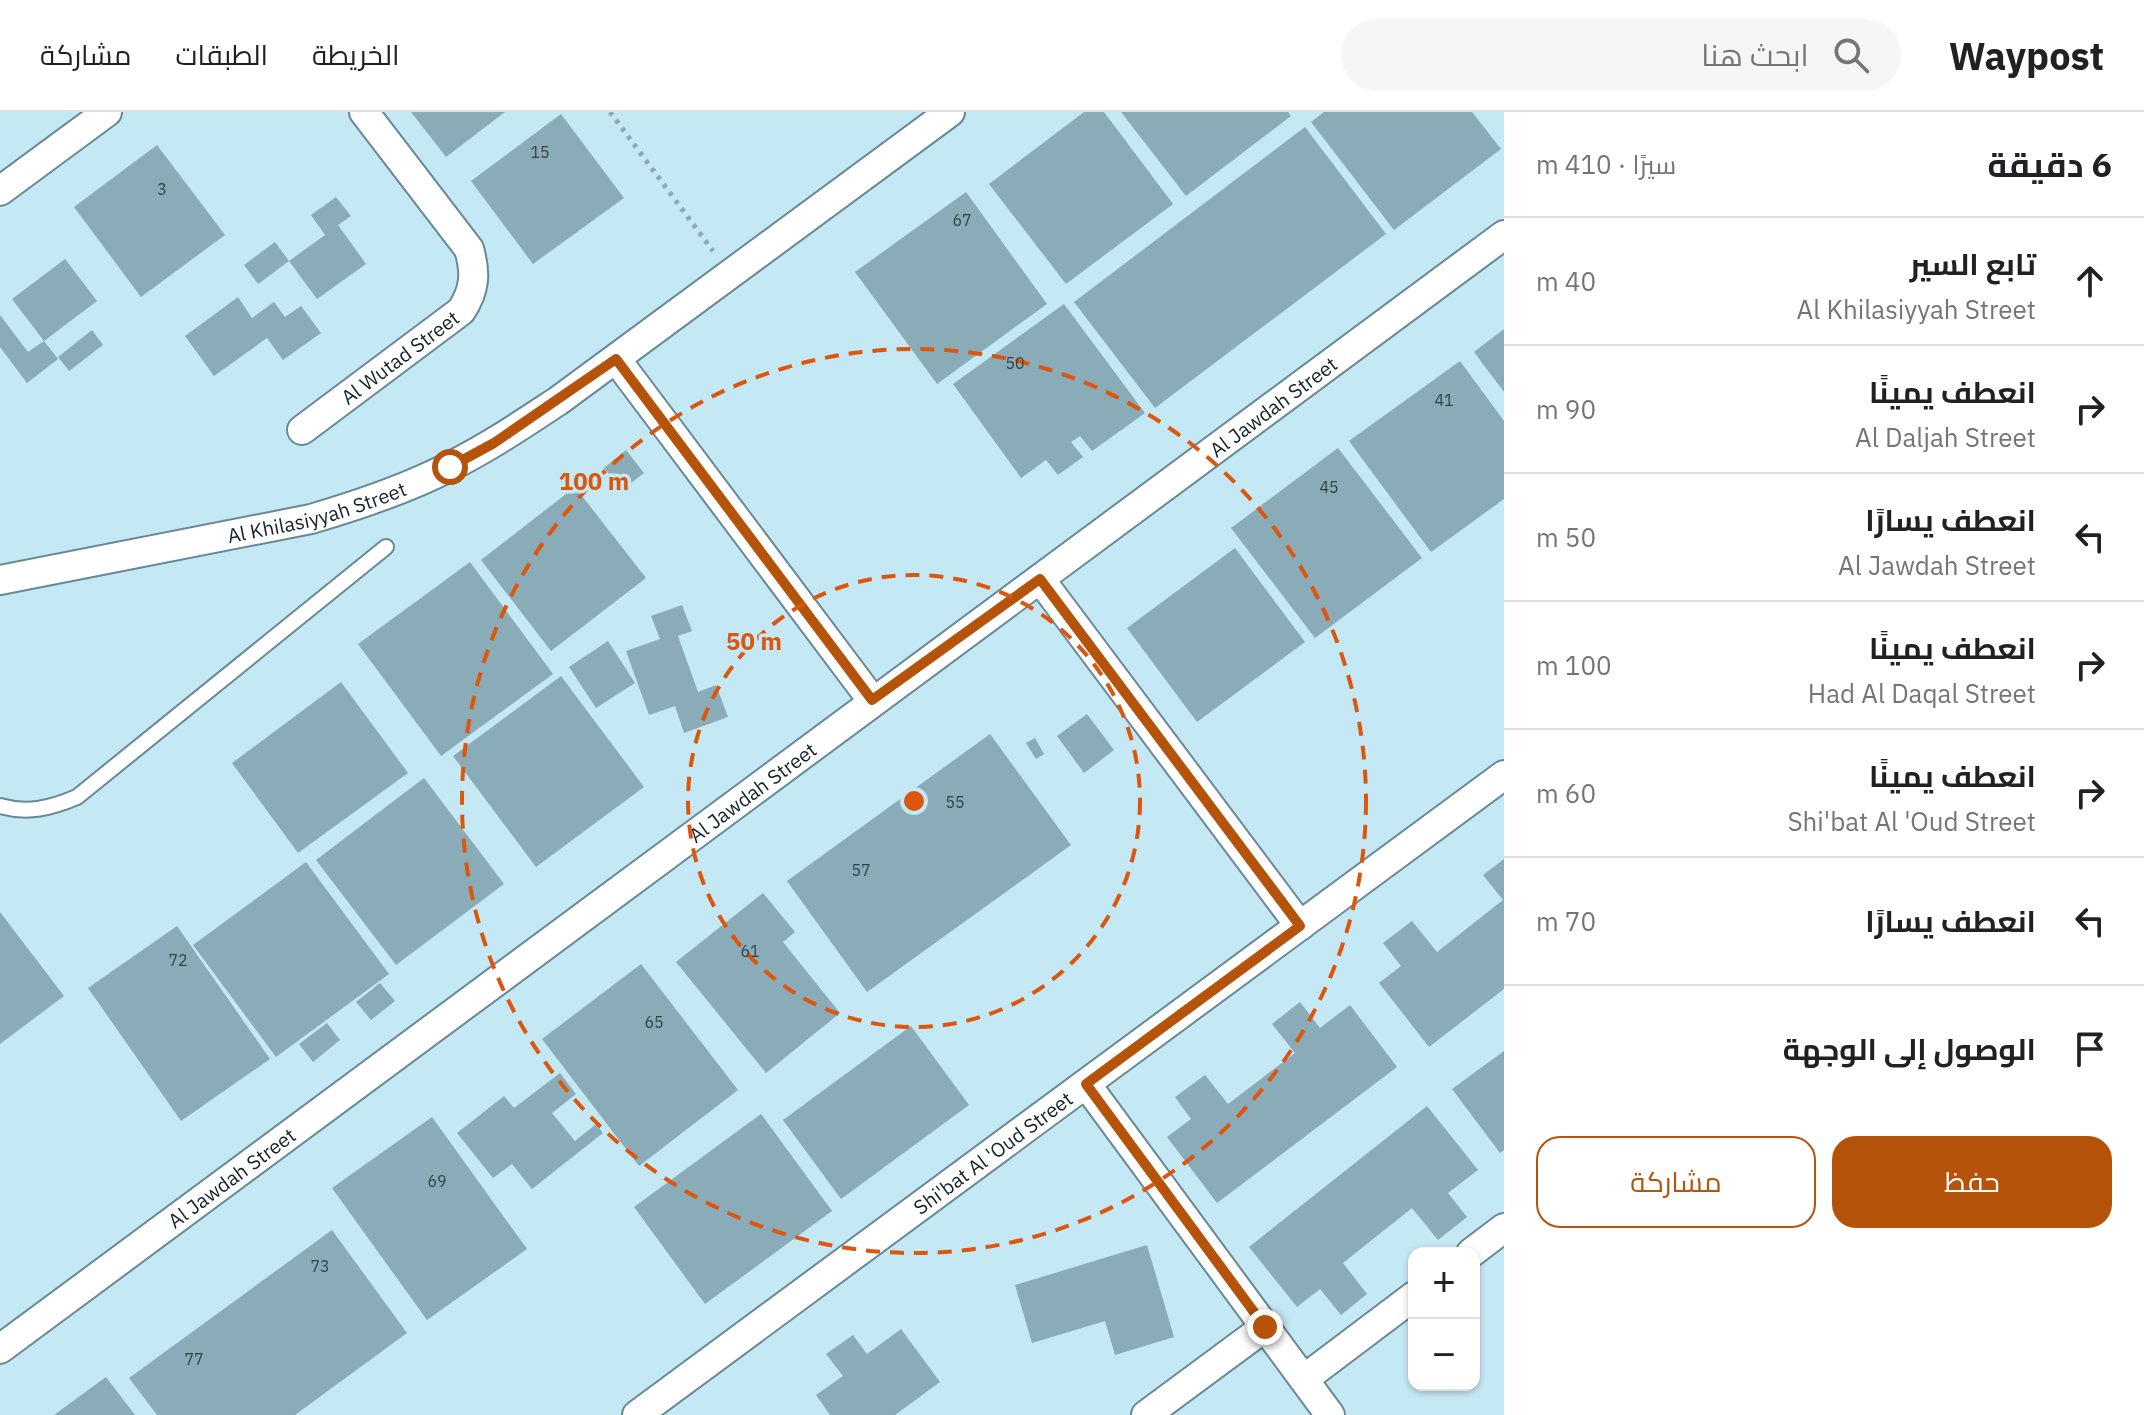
<!DOCTYPE html>
<html lang="ar">
<meta charset="utf-8">
<style>
:root{--surface:#fff;--page:#f6f6f6;--text:#202124;--muted:#757577;--line:#e0e0e0;--accent:#b45309}
body{margin:0;font-family:"IBM Plex Sans",Cairo,sans-serif;background:var(--page);color:var(--text);direction:rtl}
.controls{position:absolute;right:24px;bottom:24px;display:grid;overflow:hidden;border-radius:16px;box-shadow:0 2px 6px #0004}
.controls button{width:72px;height:72px;display:grid;place-items:center;padding:0;border:0;border-bottom:2px solid var(--line);background:var(--surface);color:var(--text);font:40px sans-serif}
.stop{position:absolute;width:24px;height:24px;margin:-18px;border:6px solid #b45309;border-radius:50%;background:#fff}
.stop.end{background:#b45309;border-color:#fff;box-shadow:0 2px 8px #0008}
.list{margin:0;padding:0;list-style:none}
h2{display:flex;justify-content:space-between;align-items:center;height:104px;margin:0;padding:0 32px;font-size:34px}
h2 small{font-size:26px;font-weight:400;color:var(--muted)}
.list li{display:grid;grid-template-columns:52px 1fr auto;gap:24px;align-items:center;box-sizing:border-box;height:128px;padding:0 32px;border-top:2px solid var(--line)}
.list b{display:block;font-size:30px;white-space:nowrap}
.list p{margin:0;font-size:26px;white-space:nowrap;color:var(--muted)}
.list em{font-size:26px;font-style:normal;color:var(--muted)}
.actions{display:flex;gap:16px;padding:24px 32px}
.actions a{flex:1;padding:18px 0;border:2px solid var(--accent);border-radius:24px;text-align:center;font-size:28px;color:var(--accent)}
.actions .main{background:var(--accent);color:#fff}
.icon{flex:none;width:44px;height:44px;fill:none;stroke:currentColor;stroke-width:2;stroke-linecap:round;stroke-linejoin:round}
.map{position:relative;flex:none;width:1504px;height:1303px;overflow:hidden;direction:ltr}
header{display:flex;align-items:center;gap:48px;box-sizing:border-box;height:112px;padding:0 40px;background:var(--surface);border-bottom:2px solid var(--line)}
header strong{font-size:38px}
nav{display:flex;gap:44px;margin-inline-start:auto;font-size:28px}
.search{width:560px;height:72px;background:var(--page);display:flex;align-items:center;gap:20px;box-sizing:border-box;padding:0 28px;border-radius:44px;color:var(--muted);font-size:30px}
main{display:flex}
aside{flex:1;background:var(--surface)}
.map>svg:first-child{display:block}
</style>
<header>
<strong>Waypost</strong>
<div class="search"><svg class="icon" aria-label="search" viewBox="0 0 24 24"><circle cx="10" cy="10" r="6"/><path d="M15 15l6 6"/></svg>ابحث هنا</div>
<nav><a>الخريطة</a><a>الطبقات</a><a>مشاركة</a></nav>
</header>
<main>
<aside>
<h2>6 دقيقة<small>سيرًا · 410 m</small></h2>
<ul class="list">
<li><svg class="icon" aria-label="ahead" viewBox="0 0 24 24"><path d="M12 20V5M6 11l6-6 6 6"/></svg><div><b>تابع السير</b><p>Al Khilasiyyah Street</p></div><em>40 m</em></li>
<li><svg class="icon" aria-label="right" viewBox="0 0 24 24"><path d="M7 20v-9h11M14 6l5 5-5 5"/></svg><div><b>انعطف يمينًا</b><p>Al Daljah Street</p></div><em>90 m</em></li>
<li><svg class="icon" aria-label="left" viewBox="0 0 24 24"><path d="M17 20v-9H6M10 6l-5 5 5 5"/></svg><div><b>انعطف يسارًا</b><p>Al Jawdah Street</p></div><em>50 m</em></li>
<li><svg class="icon" aria-label="right" viewBox="0 0 24 24"><path d="M7 20v-9h11M14 6l5 5-5 5"/></svg><div><b>انعطف يمينًا</b><p>Had Al Daqal Street</p></div><em>100 m</em></li>
<li><svg class="icon" aria-label="right" viewBox="0 0 24 24"><path d="M7 20v-9h11M14 6l5 5-5 5"/></svg><div><b>انعطف يمينًا</b><p>Shi'bat Al 'Oud Street</p></div><em>60 m</em></li>
<li><svg class="icon" aria-label="left" viewBox="0 0 24 24"><path d="M17 20v-9H6M10 6l-5 5 5 5"/></svg><div><b>انعطف يسارًا</b></div><em>70 m</em></li>
<li><svg class="icon" aria-label="arrive" viewBox="0 0 24 24"><path d="M6 21V4h12l-3 4 3 4H6"/></svg><div><b>الوصول إلى الوجهة</b></div></li>
</ul>
<div class="actions"><a class="main">حفظ</a><a>مشاركة</a></div>
</aside>
<div class="map">
<svg width="1504" height="1303" viewBox="0 0 1504 1303">
<rect width="100%" height="100%" fill="#c5e8f5"/>
<g fill="#8aabb8">
<polygon points="411,0 505,0 446,45"/>
<polygon points="1084,0 1104,0 1173,92 1066,172 989,72"/>
<polygon points="1121,0 1288,0 1291,4 1186,84"/>
<polygon points="1324,0 1472,0 1501,37 1394,118 1311,10"/>
<polygon points="561,2 624,86 533,152 471,69"/>
<polygon points="1305,15 1386,122 1155,296 1074,190"/>
<polygon points="157,33 225,123 141,185 74,95"/>
<polygon points="966,80 1047,192 937,272 855,160"/>
<polygon points="336,85 351,104 338,113 366,152 317,187 289,149 258,172 244,153 275,130 289,149 325,123 311,103"/>
<polygon points="65,147 97,189 44,229 58,247 27,271 0,235 0,203 28,240 44,229 12,187"/>
<polygon points="238,185 252,206 274,190 285,205 301,194 321,221 283,248 267,226 214,264 185,224"/>
<polygon points="1064,192 1145,301 1092,339 1080,324 1071,330 1083,345 1058,363 1046,348 1021,366 953,272"/>
<polygon points="1504,217 1504,280 1474,240"/>
<polygon points="92,218 103,233 69,259 58,245"/>
<polygon points="1460,249 1504,309 1504,387 1431,440 1349,329"/>
<polygon points="1338,336 1422,446 1315,526 1231,416"/>
<polygon points="626,338 644,361 622,378 604,356"/>
<polygon points="575,375 646,466 551,539 481,448"/>
<polygon points="1235,436 1305,530 1197,610 1127,516"/>
<polygon points="470,450 553,562 441,644 358,532"/>
<polygon points="682,493 692,519 678,524 698,580 716,573 728,605 684,621 675,594 649,603 626,539 660,527 651,504"/>
<polygon points="608,529 635,571 596,596 569,555"/>
<polygon points="561,564 644,675 536,755 453,644"/>
<polygon points="341,570 408,661 298,741 232,651"/>
<polygon points="1087,602 1114,638 1084,661 1057,624"/>
<polygon points="990,622 1071,733 867,880 787,769"/>
<polygon points="1035,626 1044,642 1036,647 1026,631"/>
<polygon points="424,666 504,772 396,853 316,748"/>
<polygon points="1504,747 1504,877 1429,935 1379,871 1401,854 1383,831 1412,809 1437,840 1503,788 1483,763"/>
<polygon points="306,750 389,862 276,945 193,833"/>
<polygon points="763,781 795,820 783,830 840,901 766,961 676,850"/>
<polygon points="0,800 64,884 0,932"/>
<polygon points="177,814 270,947 181,1009 88,876"/>
<polygon points="641,852 738,978 639,1054 542,927"/>
<polygon points="380,871 395,889 371,908 356,890"/>
<polygon points="1300,890 1320,916 1350,893 1397,955 1217,1091 1167,1025 1191,1007 1175,985 1205,963 1228,992 1295,941 1272,912"/>
<polygon points="327,911 340,928 313,950 299,932"/>
<polygon points="911,914 969,993 841,1087 783,1008"/>
<polygon points="1504,939 1504,1038 1500,1041 1452,977"/>
<polygon points="560,961 576,982 552,1001 575,1029 596,1012 603,1021 532,1077 512,1052 493,1066 457,1021 504,984 514,996"/>
<polygon points="1427,994 1478,1058 1448,1081 1467,1105 1438,1128 1412,1096 1343,1151 1367,1182 1341,1203 1320,1177 1297,1195 1249,1135"/>
<polygon points="761,1002 832,1099 705,1192 634,1095"/>
<polygon points="432,1005 527,1137 427,1208 332,1076"/>
<polygon points="332,1118 407,1221 295,1303 157,1303 129,1266"/>
<polygon points="1147,1133 1174,1225 1115,1243 1105,1209 1032,1231 1015,1173"/>
<polygon points="901,1217 940,1270 895,1303 830,1303 816,1283 843,1264 826,1242 853,1223 867,1242"/>
<polygon points="106,1265 135,1303 54,1303"/>
</g>
<g fill="none" stroke-linecap="round" stroke-linejoin="round">
<g stroke="#688895" stroke-width="18">
<path id="lane" d="M0 694C28 702 51 696 77 685L386 435"/>
</g>
<g stroke="#688895" stroke-width="32">
<g id="street">
<polyline points="0,79 107,0"/>
<polyline points="616,247 872,588"/>
<path id="s1" d="M302 318 461 199C475 178 476 161 469 137L364 0"/>
<polyline points="1040,467 1300,814"/>
<path id="s2" d="M0 468 311 407C359 393 407 377 451 354 489 335 523 312 558 289L950 0"/>
<polyline points="1086,972 1330,1303"/>
<polyline points="1471,1141 1504,1116"/>
<path id="s3" d="M0 1237C501 865 1003 495 1504 123"/>
<polyline points="1304,1267 1414,1184"/>
<path id="s4" d="M637 1303 1504 663"/>
<polyline points="1146,1303 1265,1215"/>
</g>
</g>
<polyline stroke="#8da9b4" stroke-width="5" stroke-dasharray="4 6" stroke-linecap="butt" points="610,0 713,139"/>
<use href="#lane" stroke="#fff" stroke-width="14"/>
<use href="#street" stroke="#fff" stroke-width="28"/>
</g>
<g fill="none" stroke-linecap="round" stroke-linejoin="round">
<polyline stroke="#b45309" stroke-width="10" points="450,355 494,331 616,247 872,588 1040,467 1300,814 1086,972 1265,1215"/>
</g>
<g fill="none" stroke="#dd560d" stroke-width="4" stroke-dasharray="14 10">
<circle cx="914" cy="689" r="226"/>
<circle cx="914" cy="689" r="452"/>
</g>
<g text-anchor="middle" dominant-baseline="central" stroke-width="7" stroke-linejoin="round" paint-order="stroke">
<g font-size="16" fill="#32444a">
<text x="540" y="40">15</text>
<text x="162" y="77">3</text>
<text x="962" y="108">67</text>
<text x="1015" y="251">50</text>
<text x="1444" y="288">41</text>
<text x="1329" y="375">45</text>
<text x="955" y="690">55</text>
<text x="861" y="758">57</text>
<text x="750" y="839">61</text>
<text x="178" y="848">72</text>
<text x="654" y="910">65</text>
<text x="437" y="1069">69</text>
<text x="320" y="1154">73</text>
<text x="194" y="1247">77</text>
</g>
<g font-size="20" fill="#142126" stroke="#c5e8f5">
<text stroke="none"><textPath href="#s1" startOffset="122">Al Wutad Street</textPath></text>
<text stroke="none"><textPath href="#s3" startOffset="1584">Al Jawdah Street</textPath></text>
<text stroke="none"><textPath href="#s2" startOffset="324">Al Khilasiyyah Street</textPath></text>
<text stroke="none"><textPath href="#s3" startOffset="936">Al Jawdah Street</textPath></text>
<text stroke="none"><textPath href="#s4" startOffset="442">Shi'bat Al 'Oud Street</textPath></text>
<text stroke="none"><textPath href="#s3" startOffset="288">Al Jawdah Street</textPath></text>
</g>
</g>
<circle cx="914" cy="689" r="12" fill="#dd560d" stroke="#c5e8f5" stroke-width="4"/>
<g font-size="24" text-anchor="middle" font-weight="bold" fill="#dd560d" stroke="#c5e8f5" stroke-width="7" stroke-linejoin="round" paint-order="stroke">
<text x="594" y="378">100 m</text>
<text x="754" y="538">50 m</text>
</g>
</svg>
<div class="controls">
<button>+</button>
<button>−</button>
</div>
<div class="stop" style="left:450px;top:355px"></div>
<div class="stop end" style="left:1265px;top:1215px"></div>
</div>
</main>
